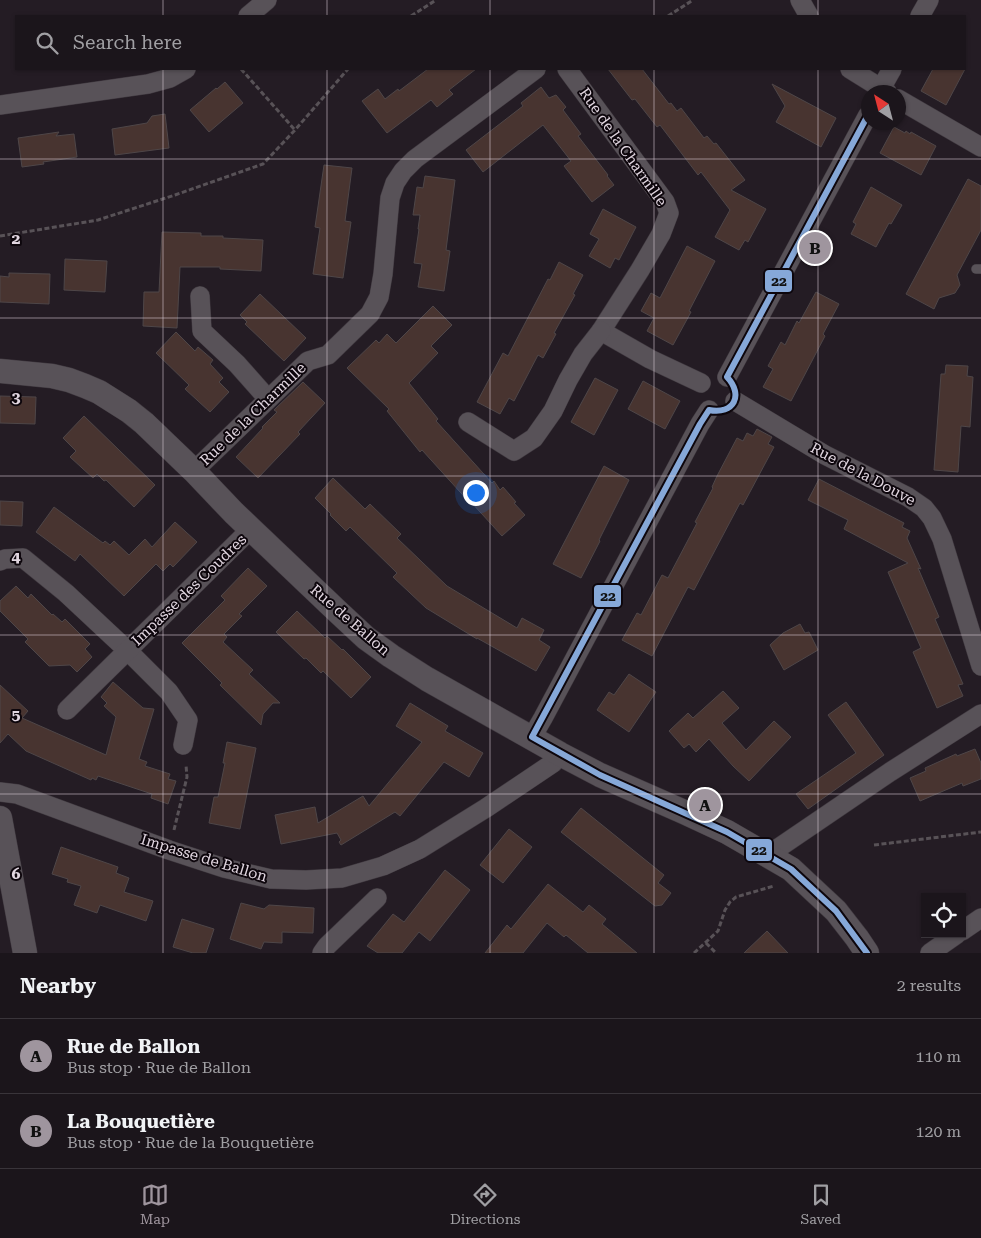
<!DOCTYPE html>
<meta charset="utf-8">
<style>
:root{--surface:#1b151b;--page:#241e24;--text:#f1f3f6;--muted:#a09fa3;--line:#39343a;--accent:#9f959e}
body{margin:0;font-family:"Roboto Serif",serif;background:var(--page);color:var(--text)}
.controls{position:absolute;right:15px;bottom:15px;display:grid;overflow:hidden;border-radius:0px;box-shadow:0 1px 4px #0004}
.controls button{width:45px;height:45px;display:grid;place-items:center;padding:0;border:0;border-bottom:1px solid var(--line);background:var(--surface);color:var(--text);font:25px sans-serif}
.compass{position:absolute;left:861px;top:85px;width:45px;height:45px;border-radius:50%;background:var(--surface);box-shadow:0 1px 4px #0004;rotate:324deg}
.you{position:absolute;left:475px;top:492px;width:18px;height:18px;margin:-12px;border:4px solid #fff;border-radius:50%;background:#1a73e8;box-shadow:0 0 0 8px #1a73e833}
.badge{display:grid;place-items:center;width:32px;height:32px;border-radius:50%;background:var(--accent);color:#111;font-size:16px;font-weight:700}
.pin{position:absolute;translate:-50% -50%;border:2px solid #fff;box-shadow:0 1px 5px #0006}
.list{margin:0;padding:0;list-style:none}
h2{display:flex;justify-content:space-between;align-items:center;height:65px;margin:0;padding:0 20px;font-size:21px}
h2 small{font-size:16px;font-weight:400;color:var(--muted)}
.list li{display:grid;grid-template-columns:32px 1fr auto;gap:15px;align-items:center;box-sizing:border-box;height:75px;padding:0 20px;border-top:1px solid var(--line)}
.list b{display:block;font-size:19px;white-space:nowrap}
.list p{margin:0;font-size:16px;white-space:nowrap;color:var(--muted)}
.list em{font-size:16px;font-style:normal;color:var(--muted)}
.icon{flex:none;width:28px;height:28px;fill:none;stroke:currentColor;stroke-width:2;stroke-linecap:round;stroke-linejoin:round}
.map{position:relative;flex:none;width:981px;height:953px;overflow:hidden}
.search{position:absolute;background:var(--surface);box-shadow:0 1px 4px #0004;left:15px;right:15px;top:15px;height:55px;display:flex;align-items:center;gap:12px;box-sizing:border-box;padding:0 18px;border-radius:0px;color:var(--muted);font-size:19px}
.sheet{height:215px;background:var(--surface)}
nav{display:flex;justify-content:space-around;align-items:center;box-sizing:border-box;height:70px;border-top:1px solid var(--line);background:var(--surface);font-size:14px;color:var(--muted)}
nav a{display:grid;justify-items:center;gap:2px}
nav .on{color:var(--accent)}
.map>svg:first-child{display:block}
</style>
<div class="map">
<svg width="981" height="953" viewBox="0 0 981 953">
<rect width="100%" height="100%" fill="#241c24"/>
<g fill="#483430" stroke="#4e4648">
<polygon points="428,69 476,69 449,90 453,94 437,107 431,100 387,133 362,101 378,89 385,99 398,89 399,91"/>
<polygon points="608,69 642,69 669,104 671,103 677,111 681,108 704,138 707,136 714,144 716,143 745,180 731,190 766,209 748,242 745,240 739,250 715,237 730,210 701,172 698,175 660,125 657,127 635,99 632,100"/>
<polygon points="933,69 965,69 946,105 921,91"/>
<polygon points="225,82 243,103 209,132 190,110 216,88 217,89"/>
<polygon points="772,84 836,118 821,147 776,122 785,106"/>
<polygon points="541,87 549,98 556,95 566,107 563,110 581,134 578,136 608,175 607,176 614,185 592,202 564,166 571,161 543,125 483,172 466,150 523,106 521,103"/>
<polygon points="165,114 169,148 115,155 112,129 147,123 152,116"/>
<polygon points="894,127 905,133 906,131 910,134 911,132 936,146 921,175 880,153"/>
<polygon points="59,132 56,136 74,134 77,157 43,162 44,164 22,167 18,138"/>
<polygon points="324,165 352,168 345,221 351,222 343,278 313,274 320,228 315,227"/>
<polygon points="425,176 455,180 446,250 450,251 444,291 418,287 422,264 414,263 419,229 418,229 420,215 413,215 417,187 423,188"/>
<polygon points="968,179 981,186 981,230 957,275 960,285 955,293 939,298 934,309 906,294"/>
<polygon points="871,187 902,205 891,224 889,223 876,247 851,234 856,224 853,222"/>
<polygon points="603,209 636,227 619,260 615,258 610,268 589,256 599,239 590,234"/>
<polygon points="162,232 201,233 201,236 223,236 223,238 263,240 261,271 220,269 220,267 180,267 177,328 143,326 144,292 159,292"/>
<polygon points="687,246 715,261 689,311 691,312 673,345 647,331 654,318 641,311 651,293 660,298"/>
<polygon points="65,259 107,261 105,292 64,290"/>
<polygon points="559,262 583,275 573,294 575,295 554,333 556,334 543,358 538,355 514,401 509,398 500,414 477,402 503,353 508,356 548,279 550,280"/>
<polygon points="9,273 50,274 49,304 0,302 0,276 9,277"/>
<polygon points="816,292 839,304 823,334 825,336 791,401 763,387 773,369 768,366 781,342 785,345 797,321 799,323"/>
<polygon points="260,294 306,338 284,361 245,324 247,322 240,315"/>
<polygon points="433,306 452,325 431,346 438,353 409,383 438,419 436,421 492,483 494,481 500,490 503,487 516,502 514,503 525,515 502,536 471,502 470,503 422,450 420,452 387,411 389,409 347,368 376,340 379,343 387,334 396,343"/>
<polygon points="176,332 195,351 198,347 213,360 210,364 223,378 219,382 229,392 210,412 185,389 189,385 156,353"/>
<polygon points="946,365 968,366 967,376 973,377 970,427 961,426 958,472 934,470 941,374 945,374"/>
<polygon points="595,378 618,390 594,435 571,422"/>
<polygon points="643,381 680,401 665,429 628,409"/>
<polygon points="303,382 325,403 298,432 300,434 258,478 236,457 263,428 262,427 277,412 274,410"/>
<polygon points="0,396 36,397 35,424 0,423"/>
<polygon points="84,416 155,485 134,507 106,480 104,481 97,474 93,478 70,457 76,451 63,438"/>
<polygon points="757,429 772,437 768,444 774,447 743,505 740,503 694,590 688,587 652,656 622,640 637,613 641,615 662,575 668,578 697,523 695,522 713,488 712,487 717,476 737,438 743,441 747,433 753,436"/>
<polygon points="604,466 629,480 599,540 600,541 581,578 553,564"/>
<polygon points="333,478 365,509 370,504 401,534 397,538 447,586 517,628 522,618 544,630 539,640 550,647 536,671 477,638 477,639 426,608 393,577 397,573 350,527 346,531 330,515 331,514 315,498"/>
<polygon points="819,479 904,523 902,527 910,531 907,538 921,569 918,568 939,617 935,619 963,684 958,685 963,696 937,708 913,652 921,648 888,572 908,563 844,529 848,520 808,500"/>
<polygon points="0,501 23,502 22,526 0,525"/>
<polygon points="54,507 103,543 105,541 110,545 114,541 129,555 145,539 152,547 175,522 197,542 173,567 170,564 163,571 156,564 124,596 80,554 75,561 36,532"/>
<polygon points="248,568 267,586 239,614 242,616 224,634 227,637 223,642 253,670 249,674 280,703 273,703 263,714 261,725 220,685 222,683 182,643 225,600 221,596"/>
<polygon points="16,586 28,598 31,594 52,615 53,614 62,622 65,619 90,644 85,649 92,657 77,672 70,665 49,666 25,642 28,639 0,611 0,601"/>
<polygon points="297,611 325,638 327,636 342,650 343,649 371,677 351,698 323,671 321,673 306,658 304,659 276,632"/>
<polygon points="800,624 805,633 809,632 818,650 784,670 770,645 783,633"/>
<polygon points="629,674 656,692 629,732 597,710 609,692 614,695"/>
<polygon points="113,682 143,708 154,709 139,759 147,762 145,766 170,774 168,779 176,781 168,804 151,798 152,794 98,776 96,780 92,778 91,780 26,751 8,734 0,743 0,685 28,711 22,718 106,755 116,717 104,706 107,703 101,697"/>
<polygon points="723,691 739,708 722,723 746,750 774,721 791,737 749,781 733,766 709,739 696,752 689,744 684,748 669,731 688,713 693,718"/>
<polygon points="846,702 884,755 808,809 796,794 856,753 828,715"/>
<polygon points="410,703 448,726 445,731 483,753 469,777 444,762 400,816 395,812 341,845 339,842 341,840 337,833 281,844 275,815 315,807 318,823 363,796 369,806 422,742 396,726"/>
<polygon points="227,742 256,748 240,829 209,823 214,797 218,797 225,763 223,763"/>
<polygon points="975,749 981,763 981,779 963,786 962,783 920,801 910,778 926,771 925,768 956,754 957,756"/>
<polygon points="581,808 664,875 658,883 671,893 662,905 655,906 561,832"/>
<polygon points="509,829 532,847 503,883 480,865"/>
<polygon points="61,847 118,867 116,873 129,878 124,892 153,901 146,921 100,905 97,913 74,905 81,886 67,882 68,879 52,874"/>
<polygon points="445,870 470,890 430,941 419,932 402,953 378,953 367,946 393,914 404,922"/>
<polygon points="548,884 583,912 589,905 606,919 602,924 637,953 588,953 566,935 564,937 547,923 523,953 485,953 507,925 511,929"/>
<polygon points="241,903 264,909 269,905 314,908 313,933 282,932 282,943 264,942 261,949 230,939"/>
<polygon points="182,919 214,929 206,953 193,953 173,947"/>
<polygon points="767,931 788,953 744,953"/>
</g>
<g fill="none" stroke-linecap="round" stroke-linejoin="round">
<g stroke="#3f383f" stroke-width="10">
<polyline id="service" points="976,269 981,269"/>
</g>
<g stroke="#3f383f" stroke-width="20">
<g id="minor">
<polyline points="800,0 809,16"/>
<polyline points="248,16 267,0"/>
<polyline points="920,16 929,0"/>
<polyline points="567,69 665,202 669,213 661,234 640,270 601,331 650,359 701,383"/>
<polyline points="850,69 887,92"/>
<polyline points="879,92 892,69"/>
<polyline points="898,99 981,147"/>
<polyline points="0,105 148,84 170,78 186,69"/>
<polyline points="200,296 202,331 237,364 268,399"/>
<polyline points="727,377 868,115"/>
<polyline points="735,401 825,455 908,497 924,508 932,518 942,539 981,666"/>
<polyline points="468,422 514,451 534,438 553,411 568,380 583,354 601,331"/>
<polyline points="194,471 308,361 328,355 370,314 379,297 383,274 390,198 395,183 403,171 415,159 536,69"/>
<polyline points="0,561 5,559 23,558 66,593 127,650 169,692 188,720 183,745"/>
<polyline points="67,710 251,529"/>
<polyline points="532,737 543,718 700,424 709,410"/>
<polyline points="0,792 17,794 169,850 224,868 271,879 306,880 342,878 383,866 420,849 486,808 553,763 560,754"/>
<polyline points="768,855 890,772 981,714"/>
<polyline points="962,931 981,918"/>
<polyline points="322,953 327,946 377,898"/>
<polyline points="930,953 957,934"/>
</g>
</g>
<g stroke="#3f383f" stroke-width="25">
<g id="tertiary">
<polyline points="0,371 52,376 69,380 85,386 99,392 129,411 144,423 194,471 234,513 337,611 366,638 391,656 427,679 560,754 600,775 684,812 727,832 791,869 836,911 857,938 867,953"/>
<polyline points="0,818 25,953"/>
</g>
</g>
<g stroke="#585257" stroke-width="3" stroke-dasharray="5 2.5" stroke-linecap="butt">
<polyline points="411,16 436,0"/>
<polyline points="668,16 693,0"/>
<polyline points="241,69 295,130"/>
<polyline points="0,236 98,220 175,195 263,164 295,130 348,69"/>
<polyline points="174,830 187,777 186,765"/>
<polyline points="874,845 981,832"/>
<polyline points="706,943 716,953"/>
<polyline points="694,953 718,931 725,910 730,902 736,897 774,886"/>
</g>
<use href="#service" stroke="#585258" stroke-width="9"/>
<use href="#minor" stroke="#585258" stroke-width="19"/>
<use href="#tertiary" stroke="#585258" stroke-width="24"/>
<g stroke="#0d060c" stroke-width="10">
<path id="bus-1" d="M867 953 836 911 791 869 727 832 600 775 532 737 700 424 709 410C734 415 744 395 727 377L868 115"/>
</g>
<use href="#bus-1" stroke="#86a8d8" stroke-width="6"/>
</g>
<path fill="none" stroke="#e1d6e0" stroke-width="1" stroke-opacity="0.55" d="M163 0V16M327 0V16M490 0V16M654 0V16M818 0V16M163 69V953M327 69V953M490 69V953M654 69V953M818 69V953M0 159H981M0 318H981M0 476H981M0 635H981M0 794H981"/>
<g text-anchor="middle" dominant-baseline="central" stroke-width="4" stroke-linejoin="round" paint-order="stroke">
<g font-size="15" fill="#e1d6e0" stroke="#0d060c">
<text transform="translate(623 147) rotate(55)">Rue de la Charmille</text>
<text transform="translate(253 414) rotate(-44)">Rue de la Charmille</text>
<text transform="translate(863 474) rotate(28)">Rue de la Douve</text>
<text transform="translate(189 590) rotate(-44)">Impasse des Coudres</text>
<text transform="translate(350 620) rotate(41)">Rue de Ballon</text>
<text transform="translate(204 858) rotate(17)">Impasse de Ballon</text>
</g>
</g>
<g font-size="16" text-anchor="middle" font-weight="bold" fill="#e1d6e0" stroke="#0d060c" stroke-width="4" stroke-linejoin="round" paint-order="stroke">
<text x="16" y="244">2</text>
<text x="16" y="403">3</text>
<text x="16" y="562">4</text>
<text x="16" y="720">5</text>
<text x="16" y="879">6</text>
</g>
<g stroke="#0d060c" stroke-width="2">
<rect x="764" y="269" width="29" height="24" rx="5" fill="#86a8d8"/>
<rect x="593" y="584" width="29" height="24" rx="5" fill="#86a8d8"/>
<rect x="745" y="838" width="28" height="24" rx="5" fill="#86a8d8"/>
</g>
<g font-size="14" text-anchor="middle" font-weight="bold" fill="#111">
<text x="779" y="286">22</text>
<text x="608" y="601">22</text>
<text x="759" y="855">22</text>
</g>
</svg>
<div class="controls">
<button><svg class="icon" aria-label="locate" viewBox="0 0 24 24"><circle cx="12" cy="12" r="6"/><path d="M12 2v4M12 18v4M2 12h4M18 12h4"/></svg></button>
</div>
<svg class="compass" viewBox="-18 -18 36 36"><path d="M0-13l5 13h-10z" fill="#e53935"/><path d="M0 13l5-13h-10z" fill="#a09fa3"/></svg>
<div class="you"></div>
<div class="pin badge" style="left:705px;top:805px">A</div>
<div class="pin badge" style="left:815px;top:248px">B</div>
<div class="search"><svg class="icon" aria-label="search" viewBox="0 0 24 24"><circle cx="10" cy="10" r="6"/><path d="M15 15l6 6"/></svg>Search here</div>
</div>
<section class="sheet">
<h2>Nearby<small>2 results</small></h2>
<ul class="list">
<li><span class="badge">A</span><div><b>Rue de Ballon</b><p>Bus stop · Rue de Ballon</p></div><em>110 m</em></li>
<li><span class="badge">B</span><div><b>La Bouquetière</b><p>Bus stop · Rue de la Bouquetière</p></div><em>120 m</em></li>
</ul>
</section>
<nav>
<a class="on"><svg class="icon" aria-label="map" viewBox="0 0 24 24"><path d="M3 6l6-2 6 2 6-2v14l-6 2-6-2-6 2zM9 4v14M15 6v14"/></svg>Map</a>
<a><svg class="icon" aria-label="directions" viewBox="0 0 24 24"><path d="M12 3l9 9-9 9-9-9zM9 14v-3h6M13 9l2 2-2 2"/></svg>Directions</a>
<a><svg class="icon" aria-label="saved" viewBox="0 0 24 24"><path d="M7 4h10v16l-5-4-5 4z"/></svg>Saved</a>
</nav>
